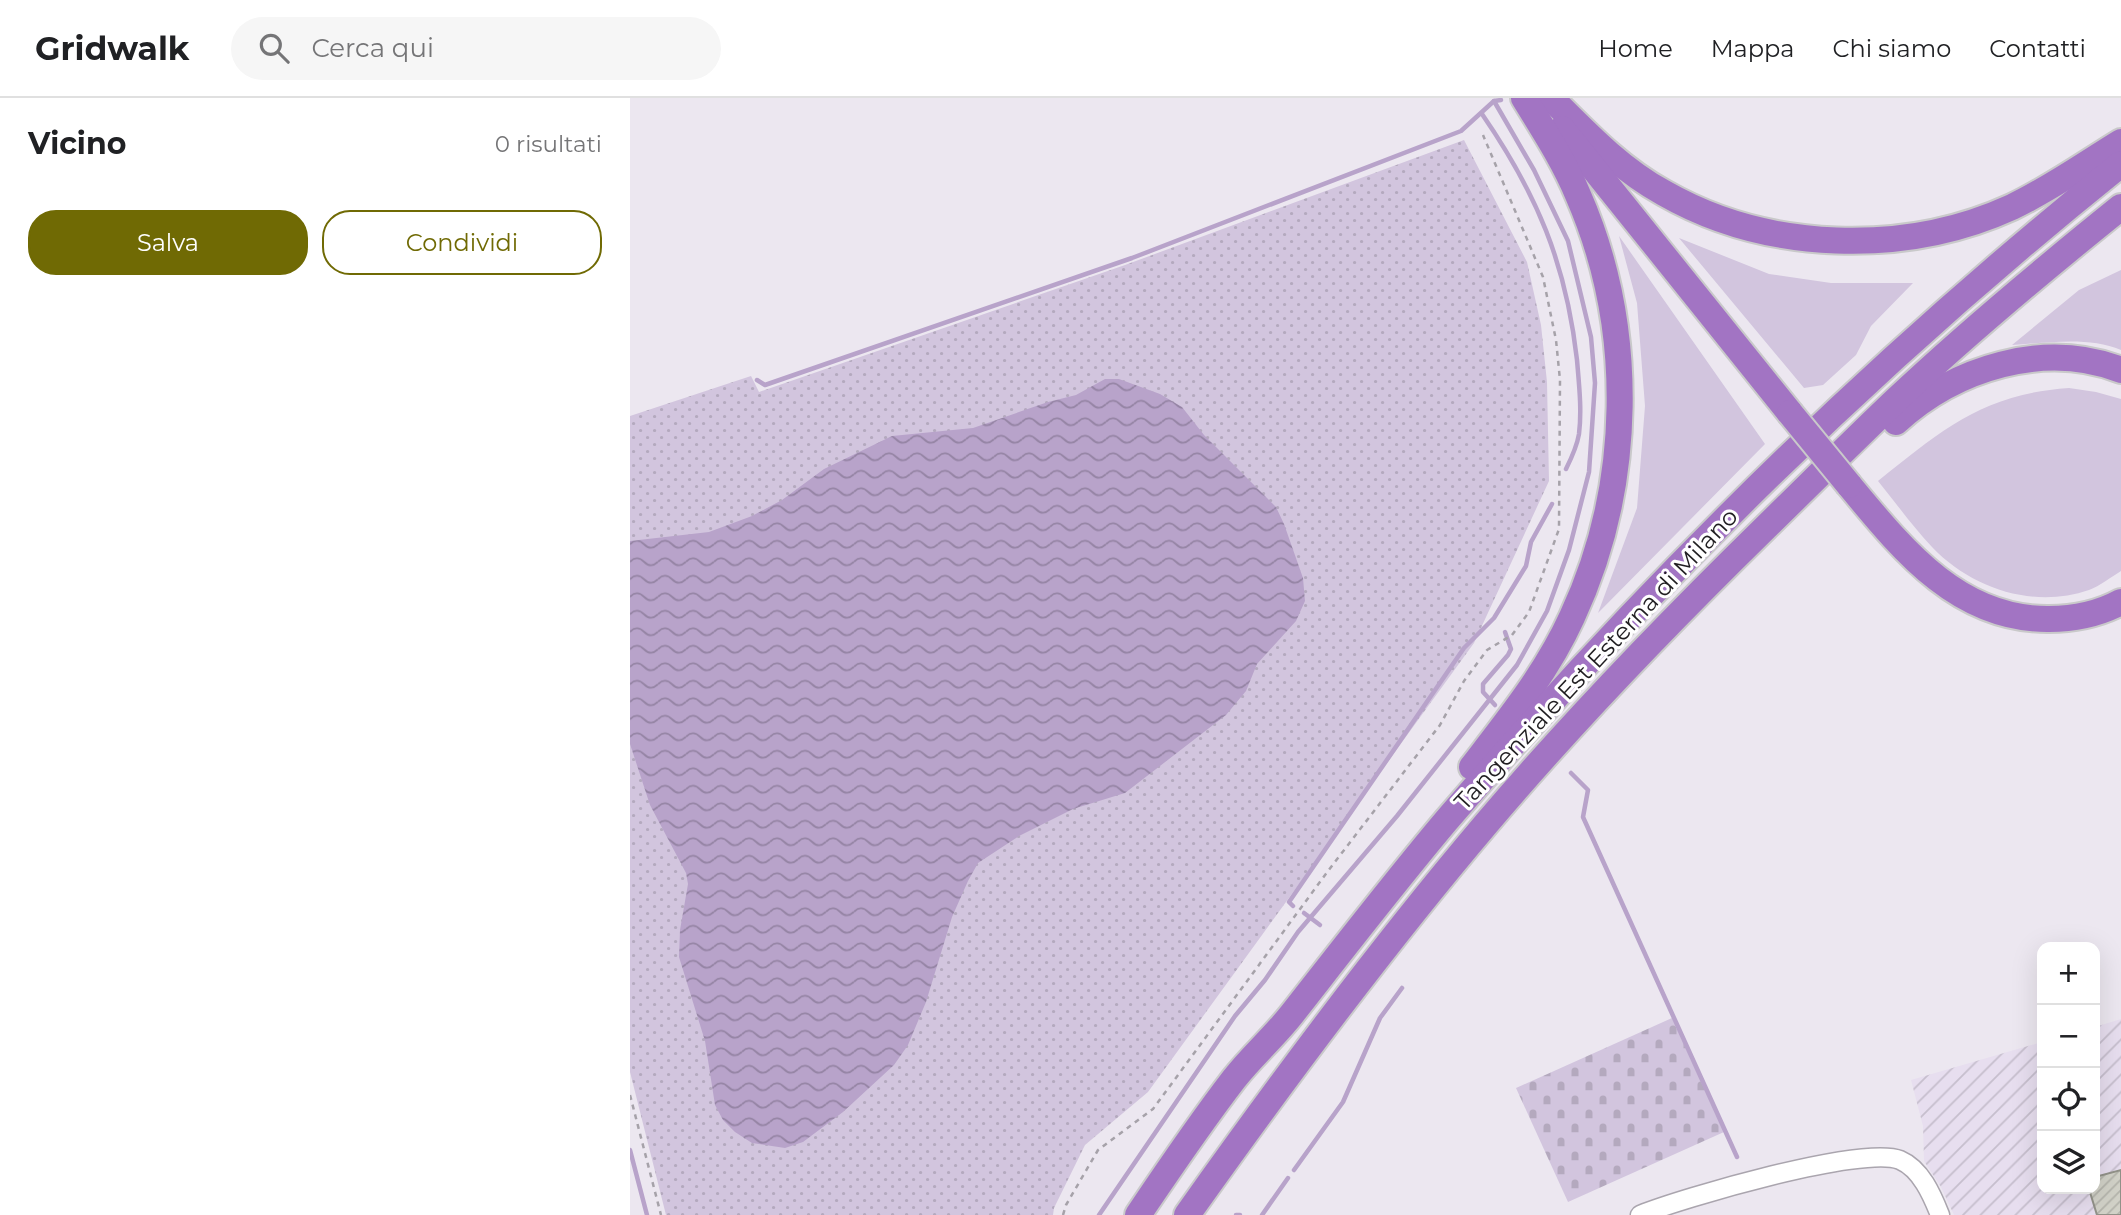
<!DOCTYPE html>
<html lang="it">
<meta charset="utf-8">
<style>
:root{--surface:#fff;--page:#f6f6f6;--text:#202124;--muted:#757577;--line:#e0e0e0;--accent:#706a04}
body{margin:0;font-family:Montserrat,sans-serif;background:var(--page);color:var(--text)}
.controls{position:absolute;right:21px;bottom:21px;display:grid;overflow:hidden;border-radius:14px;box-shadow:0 7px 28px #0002}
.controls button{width:63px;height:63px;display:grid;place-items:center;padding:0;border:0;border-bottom:2px solid var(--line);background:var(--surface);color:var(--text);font:35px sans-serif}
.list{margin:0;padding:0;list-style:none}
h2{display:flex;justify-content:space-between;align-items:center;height:91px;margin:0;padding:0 28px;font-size:30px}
h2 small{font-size:23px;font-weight:400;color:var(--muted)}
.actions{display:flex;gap:14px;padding:21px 28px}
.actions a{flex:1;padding:16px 0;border:2px solid var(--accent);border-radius:28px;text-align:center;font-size:24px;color:var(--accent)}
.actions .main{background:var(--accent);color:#fff}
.icon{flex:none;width:38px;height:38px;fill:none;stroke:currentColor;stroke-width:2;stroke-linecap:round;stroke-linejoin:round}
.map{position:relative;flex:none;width:1491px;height:1117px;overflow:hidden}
header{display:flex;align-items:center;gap:42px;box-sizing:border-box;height:98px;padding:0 35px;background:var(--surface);border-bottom:2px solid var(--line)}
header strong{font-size:33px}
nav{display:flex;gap:38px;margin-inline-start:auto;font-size:24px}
.search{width:490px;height:63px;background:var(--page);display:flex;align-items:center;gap:18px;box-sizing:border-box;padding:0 24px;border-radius:38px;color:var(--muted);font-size:26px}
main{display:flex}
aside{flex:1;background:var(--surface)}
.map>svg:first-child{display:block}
</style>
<header>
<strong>Gridwalk</strong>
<div class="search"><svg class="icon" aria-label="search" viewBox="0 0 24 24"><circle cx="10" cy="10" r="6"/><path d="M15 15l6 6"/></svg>Cerca qui</div>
<nav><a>Home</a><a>Mappa</a><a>Chi siamo</a><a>Contatti</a></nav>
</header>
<main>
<aside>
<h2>Vicino<small>0 risultati</small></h2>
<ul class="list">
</ul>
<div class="actions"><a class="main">Salva</a><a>Condividi</a></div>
</aside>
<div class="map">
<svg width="1491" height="1117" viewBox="0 0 1491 1117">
<defs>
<pattern id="industrial-furrows" width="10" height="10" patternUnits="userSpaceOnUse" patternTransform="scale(1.75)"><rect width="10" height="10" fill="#e7deef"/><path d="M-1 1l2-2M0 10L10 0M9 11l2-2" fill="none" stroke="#c6becd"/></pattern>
<pattern id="cemetery-stones" width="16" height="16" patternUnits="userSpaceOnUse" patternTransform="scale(1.75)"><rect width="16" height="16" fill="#d2c5de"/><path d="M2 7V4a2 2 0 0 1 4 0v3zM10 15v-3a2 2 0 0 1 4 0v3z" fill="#b4a9be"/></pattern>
<pattern id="park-dots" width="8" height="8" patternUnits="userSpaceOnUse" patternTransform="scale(1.75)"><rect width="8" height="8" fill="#d2c5de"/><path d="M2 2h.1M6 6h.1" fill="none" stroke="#b4a9be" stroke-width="1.8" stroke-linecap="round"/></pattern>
<pattern id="water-waves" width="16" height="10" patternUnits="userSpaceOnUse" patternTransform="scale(1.75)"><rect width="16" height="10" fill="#b8a3ca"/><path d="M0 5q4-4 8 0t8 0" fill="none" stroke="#9584a4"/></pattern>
<pattern id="building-hatch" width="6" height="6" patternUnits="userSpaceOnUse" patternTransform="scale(1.75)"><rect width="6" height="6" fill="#d2d2c8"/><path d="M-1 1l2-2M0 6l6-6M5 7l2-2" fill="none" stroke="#b4b4ac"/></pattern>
</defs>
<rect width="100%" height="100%" fill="#ece7f0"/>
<polygon fill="url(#industrial-furrows)" points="1491,921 1491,1117 1324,1117 1311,1089 1294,1063 1293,1028 1281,982 1412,944 1412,1091 1465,1091 1465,929"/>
<g fill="#d2c5de">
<polygon points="989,138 1135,346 968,515 1007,410 1015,308 1007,205"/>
<polygon points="1049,140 1139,176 1201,185 1283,185 1241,228 1226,257 1193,287 1174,290"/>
<path d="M1491 172V252C1459 238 1416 245 1382 247L1449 192Z"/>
<path d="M1439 290 1466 294 1491 301V473C1481 479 1470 488 1459 492 1404 511 1342 491 1302 449 1283 429 1266 405 1248 383 1313 331 1353 296 1439 290Z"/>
</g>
<polygon fill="url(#cemetery-stones)" points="1042,920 1094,1034 938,1104 886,990"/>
<polygon fill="url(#park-dots)" points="834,42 897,164 911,227 917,284 919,383 844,545 518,994 455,1047 424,1110 423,1117 36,1117 0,974 0,318 121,278 129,294 495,167"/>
<polygon fill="url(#water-waves)" points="475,281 489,281 530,296 552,309 574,337 646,409 654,426 673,480 675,503 666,523 627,566 616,593 596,617 495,695 443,711 389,738 348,765 338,783 322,819 296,904 278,947 264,967 213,1014 173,1044 155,1050 122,1045 105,1034 93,1022 85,1007 75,943 49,859 50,832 58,786 56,775 20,707 0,646 0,443 79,434 122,418 152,402 194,371 262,338 343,330 418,304 446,297"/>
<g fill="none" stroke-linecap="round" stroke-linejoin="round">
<g stroke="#b8a3ca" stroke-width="4.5">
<path d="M852 16C907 96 936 165 947 262 949 286 952 312 949 336 947 348 941 361 936 371"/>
<polyline points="127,282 135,287 502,160 831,33 864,3 871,2"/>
<polyline points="865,607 853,594 853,586 878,557 881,551 875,534"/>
<polyline points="941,675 958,692 953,719 1107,1059"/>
<polyline points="663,808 659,804 834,550 864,520 896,468 901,444 922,406"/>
<polyline points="674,815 690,827"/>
<polyline points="0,1052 17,1117"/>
<polyline points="664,1072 713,1004 750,920 772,890"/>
<polyline points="469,1117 605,918 635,882 668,834 767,718 887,567 917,513 939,452 959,374 965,285 961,239 938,143 904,72 864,3"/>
<polyline points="606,1117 610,1117"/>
<polyline points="632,1117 658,1080"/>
</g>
</g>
<polygon fill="url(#building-hatch)" stroke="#929289" stroke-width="2" points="1491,1072 1491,1117 1467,1117 1459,1091 1465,1091 1465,1079"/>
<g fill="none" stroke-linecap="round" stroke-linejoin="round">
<g stroke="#aaa5ae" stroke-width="21">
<path id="minor" d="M1010 1117C1052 1100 1233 1047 1270 1062 1291 1071 1302 1097 1310 1117"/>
</g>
<g stroke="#c9c9ca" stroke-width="30">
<g id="highway">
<path d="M921 0C956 35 990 71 1034 95 1137 154 1275 158 1382 109 1420 91 1455 66 1491 44"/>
<polyline points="932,31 1160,315"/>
<path d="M1266 324C1325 270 1414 242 1491 272"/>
<path d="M1219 387C1272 451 1328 522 1419 521 1444 521 1469 516 1491 504"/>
<path d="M842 669C879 621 917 574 942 519 1003 388 1006 230 948 97 934 63 913 31 894 0"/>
<path d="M508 1117C539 1071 570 1025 604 981 622 958 644 939 662 916 713 851 763 786 816 723 1021 484 1245 263 1491 66"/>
<path d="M557 1117C652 983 750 851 856 726 944 622 1039 524 1136 429 1179 387 1222 344 1265 303 1337 235 1414 171 1491 109"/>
</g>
</g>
<g stroke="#a6a2a9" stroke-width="2.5" stroke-dasharray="5 5" stroke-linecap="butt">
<polyline points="0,997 31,1117"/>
<polyline points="433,1117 436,1107 468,1052 523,1011 698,773 810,627 834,583 857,552 882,537 899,514 929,431 930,282 926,242 913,179 853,37"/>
</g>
<use href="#minor" stroke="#fff" stroke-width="18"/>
<use href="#highway" stroke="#a274c3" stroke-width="26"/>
<g stroke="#c9c9ca" stroke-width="30" stroke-linecap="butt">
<polyline id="highway-bridge" points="1160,315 1219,387"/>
</g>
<use href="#highway-bridge" stroke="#a274c3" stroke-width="26"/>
</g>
<g text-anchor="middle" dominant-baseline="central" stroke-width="6" stroke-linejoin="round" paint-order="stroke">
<g font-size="24" fill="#201e21" stroke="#fff">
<text transform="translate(966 561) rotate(-47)">Tangenziale Est Esterna di Milano</text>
</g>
</g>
</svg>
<div class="controls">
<button>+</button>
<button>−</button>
<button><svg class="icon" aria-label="locate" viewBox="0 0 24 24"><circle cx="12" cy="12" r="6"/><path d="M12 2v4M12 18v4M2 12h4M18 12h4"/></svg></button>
<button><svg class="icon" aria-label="layers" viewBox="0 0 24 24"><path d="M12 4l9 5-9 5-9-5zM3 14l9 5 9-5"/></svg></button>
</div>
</div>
</main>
